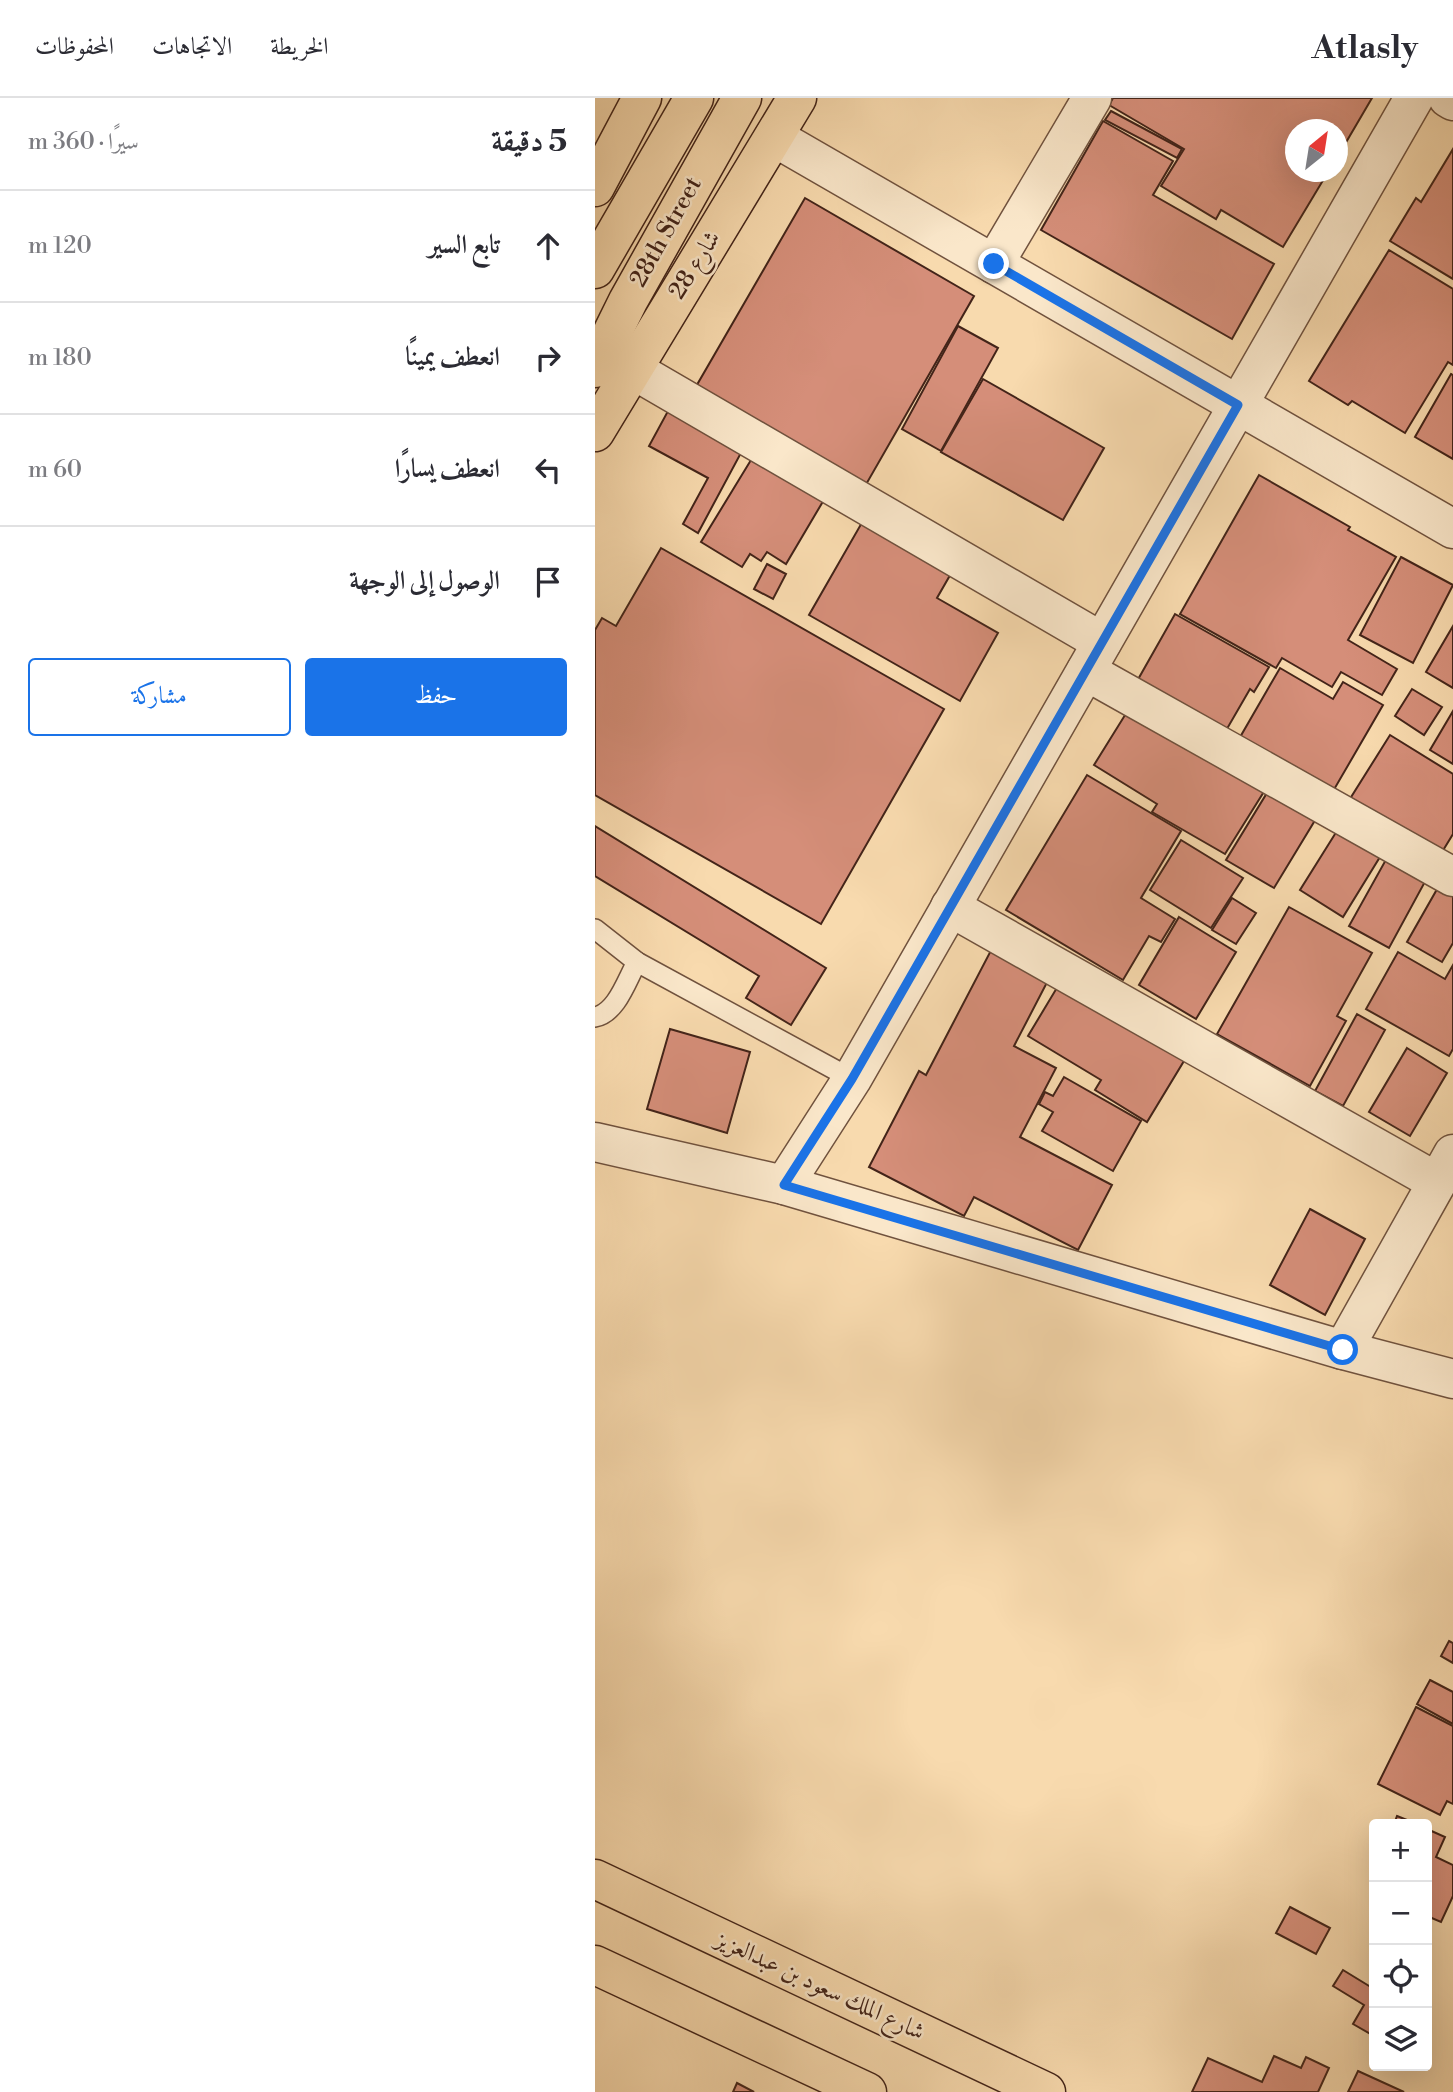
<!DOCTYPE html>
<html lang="ar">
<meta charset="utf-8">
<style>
:root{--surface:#fff;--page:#f2f2f3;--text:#2b2b33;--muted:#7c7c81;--line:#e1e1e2;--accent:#1a73e8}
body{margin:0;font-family:"Libre Bodoni",Amiri,serif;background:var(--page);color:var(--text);direction:rtl}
.controls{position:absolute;right:21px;bottom:21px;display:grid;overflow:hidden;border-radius:7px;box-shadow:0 7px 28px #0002}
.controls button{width:63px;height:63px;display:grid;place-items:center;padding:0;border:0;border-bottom:2px solid var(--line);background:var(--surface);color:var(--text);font:35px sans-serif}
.compass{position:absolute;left:690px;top:21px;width:63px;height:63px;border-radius:50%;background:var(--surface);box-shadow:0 7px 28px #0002;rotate:30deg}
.stop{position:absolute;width:21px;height:21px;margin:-16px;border:5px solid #1a73e8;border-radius:50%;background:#fff}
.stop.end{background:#1a73e8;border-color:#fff;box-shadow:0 2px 7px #0008}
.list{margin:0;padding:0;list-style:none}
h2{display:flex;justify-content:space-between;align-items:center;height:91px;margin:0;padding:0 28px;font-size:30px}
h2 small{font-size:23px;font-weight:400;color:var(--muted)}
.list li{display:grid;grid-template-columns:46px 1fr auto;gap:21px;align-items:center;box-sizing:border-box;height:112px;padding:0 28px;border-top:2px solid var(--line)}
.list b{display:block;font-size:26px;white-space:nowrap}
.list em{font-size:23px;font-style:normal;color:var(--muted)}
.actions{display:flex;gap:14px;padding:21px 28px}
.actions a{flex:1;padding:16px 0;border:2px solid var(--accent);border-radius:7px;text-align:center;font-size:24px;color:var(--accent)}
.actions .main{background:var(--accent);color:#fff}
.icon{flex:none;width:38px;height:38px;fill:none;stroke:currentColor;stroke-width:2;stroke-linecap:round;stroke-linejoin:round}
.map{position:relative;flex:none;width:858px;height:1994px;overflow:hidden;direction:ltr}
header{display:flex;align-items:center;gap:42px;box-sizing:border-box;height:98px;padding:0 35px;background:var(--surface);border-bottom:2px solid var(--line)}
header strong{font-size:33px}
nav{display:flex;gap:38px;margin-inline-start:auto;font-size:24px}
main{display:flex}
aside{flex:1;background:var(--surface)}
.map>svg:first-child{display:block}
</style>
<header>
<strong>Atlasly</strong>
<nav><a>الخريطة</a><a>الاتجاهات</a><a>المحفوظات</a></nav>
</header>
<main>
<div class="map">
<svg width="858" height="1994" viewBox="0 0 858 1994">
<rect width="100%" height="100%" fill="#f8daae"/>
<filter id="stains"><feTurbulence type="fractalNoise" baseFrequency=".00286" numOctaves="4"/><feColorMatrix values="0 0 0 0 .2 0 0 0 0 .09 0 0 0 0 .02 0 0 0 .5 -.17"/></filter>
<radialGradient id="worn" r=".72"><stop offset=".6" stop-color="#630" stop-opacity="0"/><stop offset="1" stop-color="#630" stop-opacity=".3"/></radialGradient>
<g fill="#d58e79" stroke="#432419" stroke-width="2">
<polygon points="518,0 777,0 743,58 743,32 701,32 701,74 733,74 688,149 626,112 621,121 566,88 589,51 514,7"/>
<polygon points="516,13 587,51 582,60 510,22"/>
<polygon points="508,23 578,63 558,97 679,166 637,241 446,132"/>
<polygon points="858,51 858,181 795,143 821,100 826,104"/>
<polygon points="210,100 379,198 269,390 99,292"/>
<polygon points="794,152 858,191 858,267 853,264 810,335 757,303 753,307 714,283"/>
<polygon points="363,228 403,250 346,353 307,331"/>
<polygon points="856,276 858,277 858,361 820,339"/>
<polygon points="388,281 509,350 468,422 346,354"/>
<polygon points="73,313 147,353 103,435 88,426 113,380 54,348"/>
<polygon points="159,357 230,400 191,466 172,454 166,463 155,456 147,469 106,444"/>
<polygon points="664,377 755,429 753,432 801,459 753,542 802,571 787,597 746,574 737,589 687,560 681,570 585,516"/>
<polygon points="269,421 358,472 342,500 403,535 365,603 214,517"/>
<polygon points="66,450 349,611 226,826 0,697 0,532 7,520 21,528"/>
<polygon points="806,459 858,487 818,565 765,537"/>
<polygon points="172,466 191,476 178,501 159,491"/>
<polygon points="580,516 674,569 659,594 655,591 629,636 541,585"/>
<polygon points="858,528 858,590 831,574"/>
<polygon points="685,570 738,601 748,584 788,607 737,695 644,641"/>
<polygon points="817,591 847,609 829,637 800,618"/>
<polygon points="535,609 670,692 630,756 557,714 562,706 499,667"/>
<polygon points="858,613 858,666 835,652"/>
<polygon points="795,637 858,676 858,736 844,759 753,704"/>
<polygon points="492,677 586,733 546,800 580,821 566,844 554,838 528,882 411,812"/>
<polygon points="675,690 722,719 679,790 631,762"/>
<polygon points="0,728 231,870 196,927 151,900 164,878 0,778"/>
<polygon points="745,728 788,754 748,819 705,792"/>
<polygon points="586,742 648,780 616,830 555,792"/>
<polygon points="793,758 832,780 794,850 754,828"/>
<polygon points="845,786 858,794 858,845 847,864 812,844"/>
<polygon points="637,800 661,815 641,846 617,832"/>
<polygon points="694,809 777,855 742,918 751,923 715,988 622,936"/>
<polygon points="584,819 641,854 601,921 544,887"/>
<polygon points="403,839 460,869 419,948 461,970 425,1039 517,1087 483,1152 379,1099 369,1118 274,1069 324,973 331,977"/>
<polygon points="803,854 850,881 858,867 858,951 854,958 771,911"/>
<polygon points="469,878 595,953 552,1024 500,992 506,982 433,938"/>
<polygon points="762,916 790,932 748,1008 720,993"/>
<polygon points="75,931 155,954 132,1035 52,1011"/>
<polygon points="812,950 852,975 815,1038 774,1014"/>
<polygon points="469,979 546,1023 518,1073 447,1033 458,1014 444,1006 450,994 458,998"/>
<polygon points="715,1111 770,1141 730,1217 675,1187"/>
<polygon points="854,1543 858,1545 858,1565 846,1558"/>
<polygon points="835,1582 858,1594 858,1626 822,1606"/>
<polygon points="821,1609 858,1628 858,1706 852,1703 845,1717 783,1686"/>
<polygon points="802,1718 822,1726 799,1726"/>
<polygon points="832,1731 850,1739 841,1759 858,1767 858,1798 846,1824 832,1818 832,1765 835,1758 832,1757"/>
<polygon points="695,1809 735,1830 721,1856 681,1835"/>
<polygon points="748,1872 779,1891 779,1938 758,1926 769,1907 738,1888"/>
<polygon points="679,1958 706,1970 711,1959 734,1970 723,1994 597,1994 613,1960 667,1984"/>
<polygon points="763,1973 809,1994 753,1994"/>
<polygon points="142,1985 159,1994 138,1994"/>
</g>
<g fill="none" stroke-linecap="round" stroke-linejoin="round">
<g stroke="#70523e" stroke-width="22">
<g id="lane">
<polyline points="0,831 42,864 257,981"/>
<path d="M0 919C22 915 32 881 42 864"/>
</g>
</g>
<g stroke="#70523e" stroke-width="41">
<g id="street">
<polyline points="853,0 858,3"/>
<polyline points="179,39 858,431"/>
<polyline points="399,166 497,0"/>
<polyline points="37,271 507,544"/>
<polyline points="491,573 858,779"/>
<polyline points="355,809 842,1084"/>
<polyline points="0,1044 189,1087 748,1252 858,1281"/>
<polyline points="189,1087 257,981 819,0"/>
<polyline points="748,1252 858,1056"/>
</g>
</g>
<g stroke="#432419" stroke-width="41">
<g id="primary">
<polyline points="0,89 47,0"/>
<polyline points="0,171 99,0"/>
<polyline points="0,270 33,203 147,0"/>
<polyline points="0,334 202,0"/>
<polyline points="0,1781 451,1994"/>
<polyline points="0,1867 272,1994"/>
</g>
</g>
<use href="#lane" stroke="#fae7ca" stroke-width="19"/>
<use href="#street" stroke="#fae7ca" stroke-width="38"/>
<use href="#primary" stroke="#f8daae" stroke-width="38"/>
</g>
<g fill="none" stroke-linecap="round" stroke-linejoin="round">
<polyline stroke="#1a73e8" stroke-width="9" points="399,166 643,307 257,981 189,1087 748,1252"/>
</g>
<g text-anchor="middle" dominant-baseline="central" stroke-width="5" stroke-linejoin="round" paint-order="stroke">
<g font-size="24" fill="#432419" stroke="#fae7ca">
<text transform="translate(71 134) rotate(-61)">28th Street</text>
<text transform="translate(100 167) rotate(-58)">شارع 28</text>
<text transform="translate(225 1888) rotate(25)">شارع الملك سعود بن عبدالعزيز</text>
</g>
</g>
<rect width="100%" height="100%" filter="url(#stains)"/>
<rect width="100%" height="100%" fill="url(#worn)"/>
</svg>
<div class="controls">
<button>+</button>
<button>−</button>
<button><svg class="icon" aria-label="locate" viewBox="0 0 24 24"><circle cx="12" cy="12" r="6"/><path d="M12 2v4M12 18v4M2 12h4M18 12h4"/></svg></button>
<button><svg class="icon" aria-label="layers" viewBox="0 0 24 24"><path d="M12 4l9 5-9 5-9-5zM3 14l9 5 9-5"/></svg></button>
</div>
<svg class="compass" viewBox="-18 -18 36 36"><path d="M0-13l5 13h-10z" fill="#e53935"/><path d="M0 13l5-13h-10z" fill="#7c7c81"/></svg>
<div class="stop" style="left:748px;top:1252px"></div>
<div class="stop end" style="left:399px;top:166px"></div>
</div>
<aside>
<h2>5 دقيقة<small>سيرًا · 360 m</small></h2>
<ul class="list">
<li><svg class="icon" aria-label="ahead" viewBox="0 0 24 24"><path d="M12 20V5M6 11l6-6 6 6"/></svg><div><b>تابع السير</b></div><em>120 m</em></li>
<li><svg class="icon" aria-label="right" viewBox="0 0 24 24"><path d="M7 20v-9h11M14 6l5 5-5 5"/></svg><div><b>انعطف يمينًا</b></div><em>180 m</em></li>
<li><svg class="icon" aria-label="left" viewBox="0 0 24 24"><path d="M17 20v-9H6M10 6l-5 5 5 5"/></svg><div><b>انعطف يسارًا</b></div><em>60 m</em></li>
<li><svg class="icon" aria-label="arrive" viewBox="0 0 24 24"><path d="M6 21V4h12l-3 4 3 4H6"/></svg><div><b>الوصول إلى الوجهة</b></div></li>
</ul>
<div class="actions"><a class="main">حفظ</a><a>مشاركة</a></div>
</aside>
</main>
